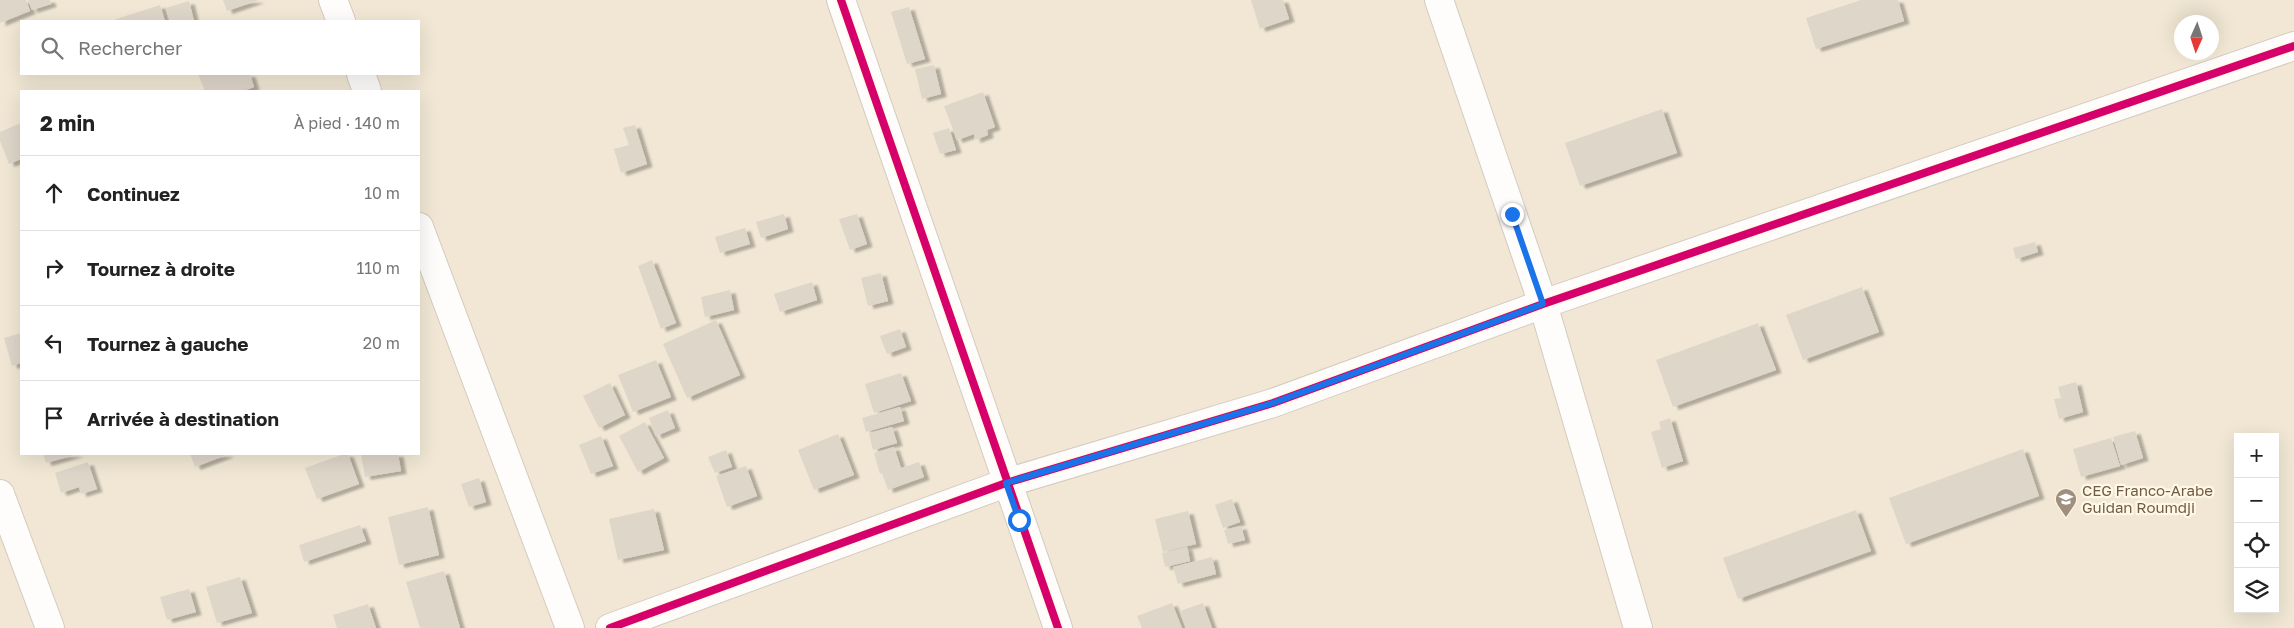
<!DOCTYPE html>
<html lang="fr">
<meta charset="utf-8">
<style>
:root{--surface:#fff;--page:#f6f6f6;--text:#222;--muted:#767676;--line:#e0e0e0}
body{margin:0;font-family:"Golos Text",sans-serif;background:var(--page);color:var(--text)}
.controls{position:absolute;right:15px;bottom:15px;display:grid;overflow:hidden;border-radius:0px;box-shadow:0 5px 20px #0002}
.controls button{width:45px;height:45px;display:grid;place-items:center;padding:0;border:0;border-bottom:1px solid var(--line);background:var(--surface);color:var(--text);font:25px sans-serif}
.compass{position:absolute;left:2174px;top:15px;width:45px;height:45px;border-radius:50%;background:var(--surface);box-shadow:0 5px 20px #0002;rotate:183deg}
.stop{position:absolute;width:15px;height:15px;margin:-11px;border:4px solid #1a73e8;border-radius:50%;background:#fff}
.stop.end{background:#1a73e8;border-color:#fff;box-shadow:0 1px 5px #0008}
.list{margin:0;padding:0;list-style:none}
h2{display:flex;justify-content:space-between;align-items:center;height:65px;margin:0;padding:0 20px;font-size:21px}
h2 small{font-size:16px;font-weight:400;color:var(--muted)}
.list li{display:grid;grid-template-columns:32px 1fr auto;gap:15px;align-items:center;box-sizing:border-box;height:75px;padding:0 20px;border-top:1px solid var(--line)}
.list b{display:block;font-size:19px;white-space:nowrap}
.list em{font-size:16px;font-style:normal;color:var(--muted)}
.icon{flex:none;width:28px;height:28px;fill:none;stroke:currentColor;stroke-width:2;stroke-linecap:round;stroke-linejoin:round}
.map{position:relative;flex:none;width:2294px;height:628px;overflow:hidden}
.search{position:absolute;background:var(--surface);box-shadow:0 5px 20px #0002;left:20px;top:20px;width:400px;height:55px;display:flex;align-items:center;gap:12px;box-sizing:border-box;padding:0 18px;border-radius:0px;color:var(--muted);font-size:19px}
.panel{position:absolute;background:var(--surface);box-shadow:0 5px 20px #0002;left:20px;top:90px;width:400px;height:365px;border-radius:0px}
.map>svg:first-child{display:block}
</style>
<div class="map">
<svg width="2294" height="628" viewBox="0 0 2294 628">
<defs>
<filter id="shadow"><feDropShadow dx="5.5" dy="3" stdDeviation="1" flood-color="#0004"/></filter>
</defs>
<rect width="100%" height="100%" fill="#f5f0e5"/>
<path fill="#f1e7d4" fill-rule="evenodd" d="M0 0H2294V628H0ZM21 21H419V74H21ZM2182 22H2212V52H2182ZM21 91H419V454H21ZM2238 437H2275V609H2238Z"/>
<g fill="#dfd6ca" filter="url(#shadow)">
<polygon points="0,0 26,0 30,11 0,23"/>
<polygon points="28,0 50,0 51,4 32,10"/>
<polygon points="223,0 259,0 227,11"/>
<polygon points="1251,0 1283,0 1289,19 1260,29"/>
<polygon points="1861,0 1898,0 1904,21 1816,49 1806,18"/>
<polygon points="189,1 194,21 170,21 166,8"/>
<polygon points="160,5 165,21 110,21"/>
<polygon points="909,7 925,59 907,64 891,12"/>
<polygon points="934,65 941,94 922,99 915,69"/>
<polygon points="198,74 250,74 254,87 243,91 205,91"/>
<polygon points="983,92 995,127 987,130 988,135 975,140 974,134 957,140 944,106"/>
<polygon points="1662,109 1677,153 1580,186 1565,143"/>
<polygon points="21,123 21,159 9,164 0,141 0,132"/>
<polygon points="635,125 647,164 621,173 614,149 629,145 623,128"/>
<polygon points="949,128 956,150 940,154 933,133"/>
<polygon points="784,214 788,229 761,238 756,222"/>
<polygon points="857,214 867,244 850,250 839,219"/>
<polygon points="745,228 750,244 720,253 715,237"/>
<polygon points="2035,242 2038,252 2016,259 2013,248"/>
<polygon points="652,260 676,323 661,329 638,266"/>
<polygon points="881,273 888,301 868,306 861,278"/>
<polygon points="812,282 817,300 780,312 774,294"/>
<polygon points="1862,287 1879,332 1803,360 1786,315"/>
<polygon points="730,290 734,310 705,317 701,297"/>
<polygon points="716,320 740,375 687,398 663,344"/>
<polygon points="1758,323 1776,370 1673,407 1656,360"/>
<polygon points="900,329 906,347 887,354 880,336"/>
<polygon points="21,333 21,363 12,366 4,338"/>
<polygon points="656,360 671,397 633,412 618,375"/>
<polygon points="901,373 911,401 874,413 865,384"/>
<polygon points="2076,382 2083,412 2059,419 2054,399 2061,398 2058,387"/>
<polygon points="610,383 625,415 599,428 583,396"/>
<polygon points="900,407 904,421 866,432 862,418"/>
<polygon points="668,410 675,428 656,436 649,418"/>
<polygon points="1670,418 1683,461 1662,468 1651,432 1661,429 1659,422"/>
<polygon points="645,422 664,458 638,472 619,436"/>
<polygon points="892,427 897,443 873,450 869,433"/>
<polygon points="2135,431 2143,458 2121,465 2113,437"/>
<polygon points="838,434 854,475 814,490 798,450"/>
<polygon points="601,436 613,466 591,474 579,445"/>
<polygon points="2111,438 2120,466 2081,477 2073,449"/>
<polygon points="894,447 901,468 919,462 924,477 888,490 882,473 880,474 874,453"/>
<polygon points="2023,449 2039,496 1906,544 1889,498"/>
<polygon points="726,450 732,467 715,473 708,457"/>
<polygon points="43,454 78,454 46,463"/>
<polygon points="190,454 229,454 195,467"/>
<polygon points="344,454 348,454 359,484 317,499 305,468"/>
<polygon points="361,454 398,454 401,471 365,477"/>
<polygon points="88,462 97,489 81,494 79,487 61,493 55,473"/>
<polygon points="746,466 757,496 727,507 716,476"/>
<polygon points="479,478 486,502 469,507 461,484"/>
<polygon points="1232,499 1240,522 1223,528 1215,505"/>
<polygon points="428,507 439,555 399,565 388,517"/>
<polygon points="654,509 664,550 618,560 609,519"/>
<polygon points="1856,510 1871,551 1738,599 1723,558"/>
<polygon points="1188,511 1196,544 1163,552 1155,519"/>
<polygon points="360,525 366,541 304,562 299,545"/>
<polygon points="1241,526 1245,540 1228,544 1224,530"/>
<polygon points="1187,547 1190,561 1165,567 1162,553"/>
<polygon points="1212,557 1216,574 1178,584 1173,567"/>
<polygon points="444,571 460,628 420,628 406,582"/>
<polygon points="240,577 252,613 217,623 206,587"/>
<polygon points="189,589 196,612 167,620 160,597"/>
<polygon points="1172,603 1182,628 1142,628 1137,616"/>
<polygon points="1203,603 1212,628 1186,628 1180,611"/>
<polygon points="368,604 376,628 337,628 333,615"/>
</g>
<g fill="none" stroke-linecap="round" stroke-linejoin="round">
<g stroke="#d4cbc0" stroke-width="30">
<g id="minor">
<polyline points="333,0 341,21"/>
<polyline points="841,0 1058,628"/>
<polyline points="1439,0 1543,304 1638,628"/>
<polyline points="361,74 367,91"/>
<polyline points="419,227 570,628"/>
<polyline points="0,494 50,628"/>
<polyline points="610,628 1006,483 1273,403 1543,304 2294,46"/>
</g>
</g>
<use href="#minor" stroke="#fefdfb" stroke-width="28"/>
<g stroke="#fff8e4" stroke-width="11">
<g id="cycleway">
<polyline points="841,0 1058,628"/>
<polyline points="610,628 1006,483 1273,403 1543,304 2294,46"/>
</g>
</g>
<use href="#cycleway" stroke="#d6006c" stroke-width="8"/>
</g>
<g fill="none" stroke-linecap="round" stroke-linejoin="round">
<polyline stroke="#1a73e8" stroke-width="6" points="1019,520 1006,483 1273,403 1543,304 1512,214"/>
</g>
<defs>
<g id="school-pin" transform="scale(1.125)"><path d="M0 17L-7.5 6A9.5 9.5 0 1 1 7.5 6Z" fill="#a08f7e" stroke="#fff8e4"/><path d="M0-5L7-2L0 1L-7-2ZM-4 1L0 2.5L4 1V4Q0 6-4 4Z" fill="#fff"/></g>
</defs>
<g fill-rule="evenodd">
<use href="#school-pin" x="2066" y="499"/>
</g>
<g text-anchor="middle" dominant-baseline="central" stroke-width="4.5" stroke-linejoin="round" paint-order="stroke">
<g font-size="15" fill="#725b46" stroke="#fff8e4" text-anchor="start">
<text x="2082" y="490">CEG Franco-Arabe<tspan x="2082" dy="17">Guidan Roumdji</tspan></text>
</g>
</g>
</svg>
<div class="controls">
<button>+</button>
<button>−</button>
<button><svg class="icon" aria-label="locate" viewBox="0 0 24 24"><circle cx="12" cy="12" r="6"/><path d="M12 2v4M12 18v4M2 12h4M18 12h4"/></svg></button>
<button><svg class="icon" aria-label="layers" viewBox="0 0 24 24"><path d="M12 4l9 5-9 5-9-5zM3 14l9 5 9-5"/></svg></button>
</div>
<svg class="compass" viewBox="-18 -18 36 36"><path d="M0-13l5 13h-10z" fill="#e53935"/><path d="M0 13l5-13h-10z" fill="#767676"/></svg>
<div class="stop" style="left:1019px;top:520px"></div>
<div class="stop end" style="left:1512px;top:214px"></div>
<div class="search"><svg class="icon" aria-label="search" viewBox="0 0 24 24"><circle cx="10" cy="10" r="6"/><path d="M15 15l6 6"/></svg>Rechercher</div>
<section class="panel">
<h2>2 min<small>À pied · 140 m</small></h2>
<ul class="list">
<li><svg class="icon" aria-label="ahead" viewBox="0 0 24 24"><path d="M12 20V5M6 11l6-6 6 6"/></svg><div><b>Continuez</b></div><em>10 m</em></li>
<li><svg class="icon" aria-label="right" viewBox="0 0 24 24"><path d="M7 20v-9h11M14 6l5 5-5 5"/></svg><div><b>Tournez à droite</b></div><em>110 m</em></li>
<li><svg class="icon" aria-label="left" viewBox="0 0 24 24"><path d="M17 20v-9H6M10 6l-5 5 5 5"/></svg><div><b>Tournez à gauche</b></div><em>20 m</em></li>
<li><svg class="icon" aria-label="arrive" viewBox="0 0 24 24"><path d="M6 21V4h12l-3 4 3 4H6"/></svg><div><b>Arrivée à destination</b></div></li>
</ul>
</section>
</div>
